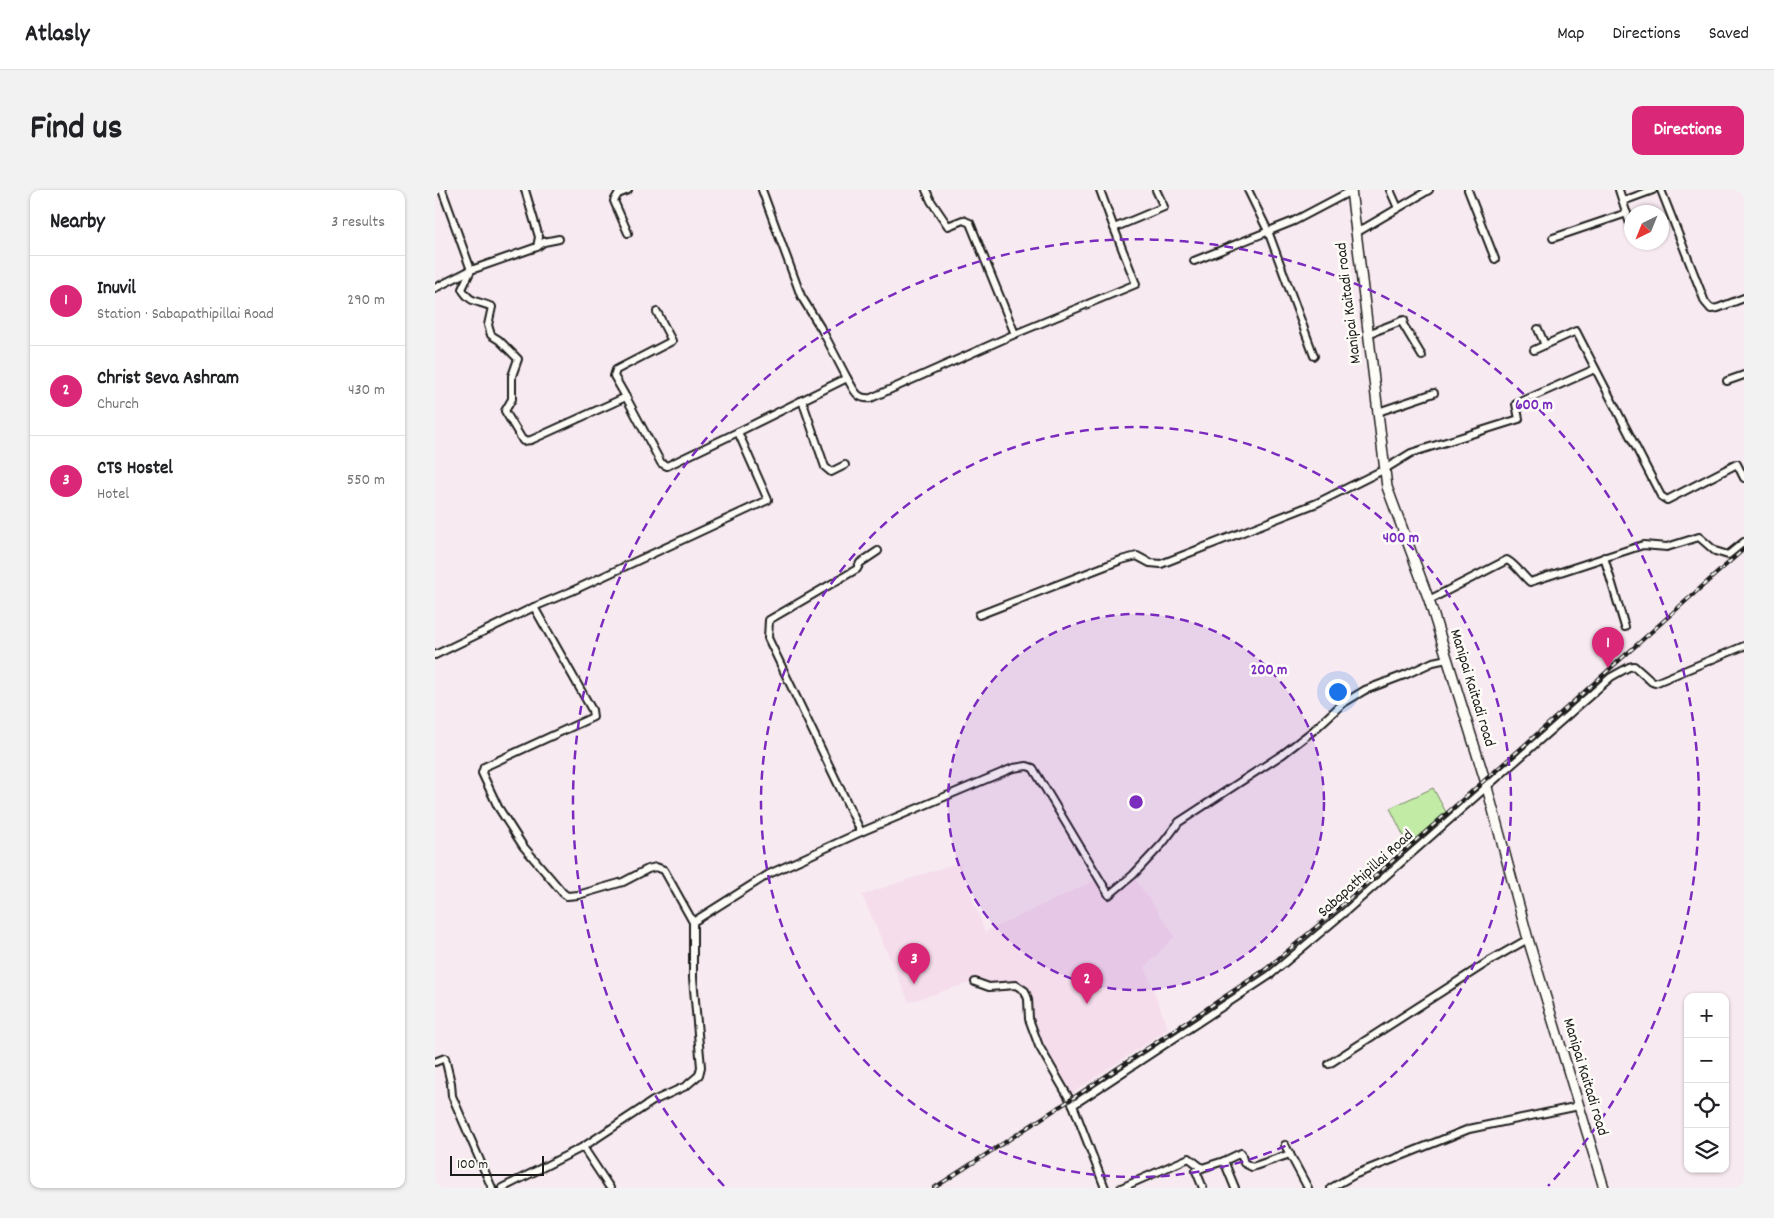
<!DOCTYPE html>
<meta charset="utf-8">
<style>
:root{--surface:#fff;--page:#f2f2f2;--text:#202124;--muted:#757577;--line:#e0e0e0;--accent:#db2777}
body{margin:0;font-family:Dekko,sans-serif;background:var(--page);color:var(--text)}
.controls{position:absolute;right:15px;bottom:15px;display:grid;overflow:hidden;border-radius:10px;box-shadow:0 1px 4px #0004}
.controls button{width:45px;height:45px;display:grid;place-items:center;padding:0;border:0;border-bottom:1px solid var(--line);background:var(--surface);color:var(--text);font:25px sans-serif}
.compass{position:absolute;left:1189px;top:15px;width:45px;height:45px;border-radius:50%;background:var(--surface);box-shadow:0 1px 4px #0004;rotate:223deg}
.scale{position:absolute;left:15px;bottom:12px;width:94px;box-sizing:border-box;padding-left:5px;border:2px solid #1c1c1c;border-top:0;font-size:14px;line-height:18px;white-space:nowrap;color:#1c1c1c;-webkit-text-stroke:4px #fdfcf7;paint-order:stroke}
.you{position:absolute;left:902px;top:501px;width:18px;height:18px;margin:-12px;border:4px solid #fff;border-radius:50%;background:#1a73e8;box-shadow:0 0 0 8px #1a73e833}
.badge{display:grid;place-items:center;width:32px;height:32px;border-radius:50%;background:var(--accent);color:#fff;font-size:16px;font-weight:700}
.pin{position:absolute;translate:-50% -41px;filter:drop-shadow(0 1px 2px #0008)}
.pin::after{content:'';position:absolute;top:26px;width:18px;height:15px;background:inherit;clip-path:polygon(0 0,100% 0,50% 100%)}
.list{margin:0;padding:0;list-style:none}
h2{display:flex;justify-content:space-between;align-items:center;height:65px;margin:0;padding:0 20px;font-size:21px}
h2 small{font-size:16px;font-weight:400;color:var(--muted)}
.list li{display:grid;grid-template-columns:32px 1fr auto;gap:15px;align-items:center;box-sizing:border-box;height:90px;padding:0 20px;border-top:1px solid var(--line)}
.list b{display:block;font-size:19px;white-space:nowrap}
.list p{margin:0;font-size:16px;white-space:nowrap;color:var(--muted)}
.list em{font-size:16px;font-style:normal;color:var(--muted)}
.icon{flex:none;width:28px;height:28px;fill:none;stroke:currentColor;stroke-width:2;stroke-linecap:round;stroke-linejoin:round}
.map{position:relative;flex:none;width:1309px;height:998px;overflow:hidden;border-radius:10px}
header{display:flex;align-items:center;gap:30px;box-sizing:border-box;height:70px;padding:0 25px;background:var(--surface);border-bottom:1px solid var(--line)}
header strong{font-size:24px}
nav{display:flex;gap:28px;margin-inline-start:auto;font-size:18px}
.intro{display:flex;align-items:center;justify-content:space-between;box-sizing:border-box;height:120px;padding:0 30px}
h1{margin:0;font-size:35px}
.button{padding:12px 22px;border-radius:10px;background:var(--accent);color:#fff;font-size:18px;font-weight:700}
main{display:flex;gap:30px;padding:0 30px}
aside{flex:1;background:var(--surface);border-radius:10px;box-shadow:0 1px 4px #0004}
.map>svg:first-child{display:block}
</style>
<header>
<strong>Atlasly</strong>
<nav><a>Map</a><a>Directions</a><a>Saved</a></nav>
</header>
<div class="intro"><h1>Find us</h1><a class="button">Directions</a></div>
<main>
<aside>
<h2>Nearby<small>3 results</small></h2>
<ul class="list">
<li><span class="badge">1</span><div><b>Inuvil</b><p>Station · Sabapathipillai Road</p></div><em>290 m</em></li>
<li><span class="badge">2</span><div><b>Christ Seva Ashram</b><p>Church</p></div><em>430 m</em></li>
<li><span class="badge">3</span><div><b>CTS Hostel</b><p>Hotel</p></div><em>550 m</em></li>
</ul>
</aside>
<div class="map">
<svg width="1309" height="998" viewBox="0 0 1309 998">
<rect width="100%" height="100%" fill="#f8eaf1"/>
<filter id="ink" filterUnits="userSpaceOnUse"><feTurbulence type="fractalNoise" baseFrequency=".02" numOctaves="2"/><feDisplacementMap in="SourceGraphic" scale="10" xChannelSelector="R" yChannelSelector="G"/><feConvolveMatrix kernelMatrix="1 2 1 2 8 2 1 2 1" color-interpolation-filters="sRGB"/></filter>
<g filter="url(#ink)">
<polygon fill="#f5ddec" points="524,672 550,742 661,690 672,709 700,689 740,746 710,777 733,839 634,905 605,856 596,829 594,808 581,794 554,795 541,791 474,812 427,705"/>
<polygon fill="#c2eba6" stroke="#6f8461" points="998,598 1013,626 975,659 955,618"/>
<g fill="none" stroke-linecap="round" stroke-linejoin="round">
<g stroke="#1c1c1c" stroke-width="10">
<g id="minor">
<path d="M7 0 36 80 27 99C36 114 42 110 57 117L53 135 56 145 64 150 83 169 77 186V209L70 221 88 251 96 250 191 207 179 186 181 180 237 151 222 122"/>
<polyline points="327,0 366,106 387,140 412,188"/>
<polyline points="491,0 496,11 513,36 528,30 535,33 580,144"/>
<polyline points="665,0 679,38"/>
<polyline points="813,0 833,41 879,166"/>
<polyline points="955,0 963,18"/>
<polyline points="1033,0 1060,69"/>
<polyline points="1184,0 1196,37"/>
<polyline points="1226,0 1270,112 1276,119 1283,118 1309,108"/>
<polyline points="1188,11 1218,0"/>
<polyline points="193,43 179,11 183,4 193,0"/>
<polyline points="921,43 994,0"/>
<polyline points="1118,48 1192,23"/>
<polyline points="102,57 109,52 124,49"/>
<polyline points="759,71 859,31 916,1"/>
<polyline points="0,98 36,80 102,57 104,47 90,0"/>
<polyline points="966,131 987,166"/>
<polyline points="1103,139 1110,155"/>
<polyline points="933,144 969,130"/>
<polyline points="1099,160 1141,141 1226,306 1232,310 1302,274 1309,288"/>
<polyline points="1292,191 1309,185"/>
<polyline points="191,207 226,273 232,276 303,242"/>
<polyline points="367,210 390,277 396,282 410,275"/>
<polyline points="943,222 999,203"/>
<polyline points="1169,367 1190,437"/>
<path d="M994 410 1072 370C1081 375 1087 385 1095 392L1208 355 1232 357 1264 347 1280 361 1293 365 1309 352"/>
<polyline points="99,417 157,520 158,527 49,577 47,583 63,617 88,656 128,703 132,706 143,705 188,692 213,679 221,677 229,680 258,732 258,788 266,877 264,885 251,896 218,911 148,957"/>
<polyline points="544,425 686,370 702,366 715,373 726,374 882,313 950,279 976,263 1084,229 1081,214 1160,179"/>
<path d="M0 465 99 417 137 401 333 310 303 242 412 188C419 199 421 210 436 208L580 144 701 94 679 38 729 17 721 0"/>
<polyline points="426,642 333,448 334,430 422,379 425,373 443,361"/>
<polyline points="258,732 334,684 426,642 578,578 592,576 598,578 674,705 698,685 728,653 744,632 848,564 879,540 907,514 930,500 972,484 998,472 1012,469"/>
<polyline points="540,792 554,797 581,795 590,801 593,809 594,829 604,856 638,915"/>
<polyline points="0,872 10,868 16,893 17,906 57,998"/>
<polyline points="894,874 1056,770 1093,749"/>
<polyline points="850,955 873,998"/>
<polyline points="789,971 806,963 809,973 817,977 855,964"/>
<polyline points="767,978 761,981 768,998"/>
<polyline points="67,998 148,957 175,998"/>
<polyline points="670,998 638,915 835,785 911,721 1176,487 1194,477 1199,476 1217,492 1220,493 1309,456"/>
<polyline points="686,998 754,968 767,978 789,971 800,998"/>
<polyline points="896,998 921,984 1034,939 1144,916"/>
</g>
</g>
<g stroke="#1c1c1c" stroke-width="12">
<polyline id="secondary" points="916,0 952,297 994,410 1050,590 1093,749 1169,998"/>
</g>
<use href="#minor" stroke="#fdfcf7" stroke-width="6"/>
<use href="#secondary" stroke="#fdfcf7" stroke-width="9"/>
<g stroke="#1c1c1c" stroke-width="4">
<polyline id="rail" points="499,998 635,910 831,779 899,722 1083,561 1309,359"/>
</g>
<use href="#rail" stroke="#fdfcf7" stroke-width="2" stroke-dasharray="5.5" stroke-linecap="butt"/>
</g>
</g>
<circle cx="701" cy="612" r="188" fill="#7b2cbf" fill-opacity=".12"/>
<g fill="none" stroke="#7b2cbf" stroke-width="2.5" stroke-dasharray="9 6">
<circle cx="701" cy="612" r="188"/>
<circle cx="701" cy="612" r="375"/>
<path d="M289 996A563 563 0 1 1 1113 996"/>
</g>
<g text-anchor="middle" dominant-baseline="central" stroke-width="5" stroke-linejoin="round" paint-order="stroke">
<g font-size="16" fill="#1c1c1c" stroke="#fdfcf7">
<text transform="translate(914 113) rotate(-97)">Manipai Kaitadi road</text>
<text transform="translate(1037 498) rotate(73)">Manipai Kaitadi road</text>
<text transform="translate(931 684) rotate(-42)">Sabapathipillai Road</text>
<text transform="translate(1150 887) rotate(73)">Manipai Kaitadi road</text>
</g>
</g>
<circle cx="701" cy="612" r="8" fill="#7b2cbf" stroke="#fdfcf7" stroke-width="2.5"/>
<g font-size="15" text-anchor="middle" font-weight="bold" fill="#7b2cbf" stroke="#fdfcf7" stroke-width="5" stroke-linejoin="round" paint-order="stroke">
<text x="1099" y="219">600 m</text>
<text x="966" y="352">400 m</text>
<text x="834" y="484">200 m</text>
</g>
</svg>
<div class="controls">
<button>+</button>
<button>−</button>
<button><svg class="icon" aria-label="locate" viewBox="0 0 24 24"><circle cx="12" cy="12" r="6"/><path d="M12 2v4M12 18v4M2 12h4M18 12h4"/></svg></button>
<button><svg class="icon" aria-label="layers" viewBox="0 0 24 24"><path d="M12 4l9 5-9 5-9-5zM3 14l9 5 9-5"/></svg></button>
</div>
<svg class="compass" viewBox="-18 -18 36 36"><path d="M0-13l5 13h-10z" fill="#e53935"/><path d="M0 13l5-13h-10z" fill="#757577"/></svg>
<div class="scale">100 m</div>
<div class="you"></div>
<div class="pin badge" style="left:1173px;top:478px">1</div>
<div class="pin badge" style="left:652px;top:814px">2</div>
<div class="pin badge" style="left:479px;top:794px">3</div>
</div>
</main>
